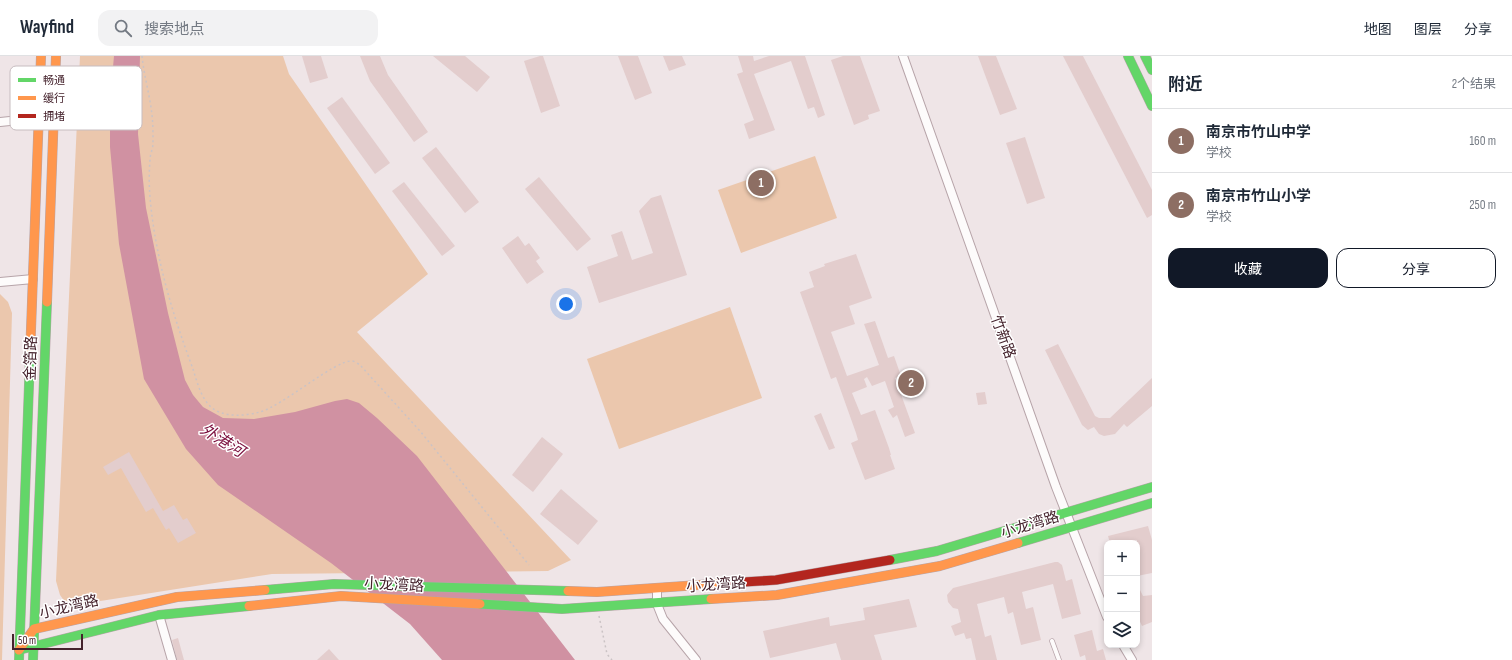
<!DOCTYPE html>
<html lang="zh">
<meta charset="utf-8">
<style>
:root{--surface:#fff;--page:#f2f2f3;--text:#1f2937;--muted:#747a83;--line:#e0e1e3;--accent:#111827}
body{margin:0;font-family:"Sofia Sans Condensed","Noto Sans SC",sans-serif;background:var(--page);color:var(--text)}
.controls{position:absolute;right:12px;bottom:12px;display:grid;overflow:hidden;border-radius:8px;box-shadow:0 2px 6px #0003}
.controls button{width:36px;height:36px;display:grid;place-items:center;padding:0;border:0;border-bottom:1px solid var(--line);background:var(--surface);color:var(--text);font:20px sans-serif}
.scale{position:absolute;left:12px;bottom:10px;width:71px;box-sizing:border-box;padding-left:4px;border:2px solid #45232d;border-top:0;font-size:11px;line-height:14px;white-space:nowrap;color:#45232d;-webkit-text-stroke:3px #fff;paint-order:stroke}
.you{position:absolute;left:566px;top:248px;width:14px;height:14px;margin:-10px;border:3px solid #fff;border-radius:50%;background:#1a73e8;box-shadow:0 0 0 6px #1a73e833}
.badge{display:grid;place-items:center;width:26px;height:26px;border-radius:50%;background:var(--accent);color:#fff;font-size:13px;font-weight:700}
.pin{position:absolute;translate:-50% -50%;border:2px solid #fff;box-shadow:0 1px 4px #0006}
.list{margin:0;padding:0;list-style:none}
h2{display:flex;justify-content:space-between;align-items:center;height:52px;margin:0;padding:0 16px;font-size:17px}
h2 small{font-size:13px;font-weight:400;color:var(--muted)}
.list li{display:grid;grid-template-columns:26px 1fr auto;gap:12px;align-items:center;box-sizing:border-box;height:64px;padding:0 16px;border-top:1px solid var(--line)}
.list b{display:block;font-size:15px;white-space:nowrap}
.list p{margin:0;font-size:13px;white-space:nowrap;color:var(--muted)}
.list em{font-size:13px;font-style:normal;color:var(--muted)}
.actions{display:flex;gap:8px;padding:12px 16px}
.actions a{flex:1;padding:9px 0;border:1px solid var(--accent);border-radius:12px;text-align:center;font-size:14px;color:var(--accent)}
.actions .main{background:var(--accent);color:#fff}
.icon{flex:none;width:22px;height:22px;fill:none;stroke:currentColor;stroke-width:2;stroke-linecap:round;stroke-linejoin:round}
.map{position:relative;flex:none;width:1152px;height:604px;overflow:hidden}
header{display:flex;align-items:center;gap:24px;box-sizing:border-box;height:56px;padding:0 20px;background:var(--surface);border-bottom:1px solid var(--line)}
header strong{font-size:19px}
nav{display:flex;gap:22px;margin-inline-start:auto;font-size:14px}
.search{width:280px;height:36px;background:var(--page);display:flex;align-items:center;gap:10px;box-sizing:border-box;padding:0 14px;border-radius:12px;color:var(--muted);font-size:15px}
main{display:flex}
aside{flex:1;background:var(--surface)}
.map>svg:first-child{display:block}
</style>
<header>
<strong>Wayfind</strong>
<div class="search"><svg class="icon" aria-label="search" viewBox="0 0 24 24"><circle cx="10" cy="10" r="6"/><path d="M15 15l6 6"/></svg>搜索地点</div>
<nav><a>地图</a><a>图层</a><a>分享</a></nav>
</header>
<main>
<div class="map">
<svg width="1152" height="604" viewBox="0 0 1152 604">
<rect width="100%" height="100%" fill="#efe5e7"/>
<g fill="#ebc7ad">
<polygon points="80,0 283,0 289,18 428,218 357,276 571,504 548,515 272,518 75,549 65,546 60,539 56,525"/>
<polygon points="815,100 837,162 741,197 718,134"/>
<polygon points="0,238 8,246 12,257 2,604 0,604"/>
<polygon points="730,251 762,342 619,393 587,303"/>
</g>
<polygon fill="#d091a2" points="114,0 140,0 138,78 146,152 168,257 185,324 193,339 203,351 223,362 254,363 295,356 335,345 347,343 359,347 377,362 417,400 575,604 442,604 410,568 331,507 218,429 186,393 144,323 119,188 110,91 110,45"/>
<g fill="#e3cdcd">
<polygon points="302,0 321,0 328,22 310,27"/>
<polygon points="360,0 380,0 388,19 428,76 414,86 370,25"/>
<polygon points="433,0 465,0 490,21 477,36"/>
<polygon points="540,0 543,0 560,50 541,57 524,5"/>
<polygon points="618,0 638,0 652,37 635,44"/>
<polygon points="663,0 682,0 686,9 669,15"/>
<polygon points="738,0 753,0 754,5 769,0 805,0 825,59 818,62 814,51 808,53 791,5 754,18 775,74 749,83 744,68 754,64 737,18 743,16"/>
<polygon points="843,0 860,0 880,55 868,59 869,63 854,69 831,4"/>
<polygon points="978,0 996,0 1017,53 1000,59"/>
<polygon points="1063,0 1083,0 1152,134 1152,159 1147,162"/>
<polygon points="342,41 390,107 375,118 327,52"/>
<polygon points="1025,81 1045,142 1027,148 1006,87"/>
<polygon points="436,91 479,146 465,157 422,102"/>
<polygon points="539,121 591,183 577,195 525,133"/>
<polygon points="404,126 455,190 442,200 392,135"/>
<polygon points="661,139 687,219 599,247 587,211 618,200 611,179 622,175 632,204 653,197 639,155 651,142"/>
<polygon points="518,180 525,190 529,187 540,202 536,205 544,216 527,228 502,192"/>
<polygon points="856,198 872,242 849,250 855,268 831,276 847,320 879,309 864,268 875,265 888,302 894,300 901,320 895,322 915,377 905,381 897,359 893,362 888,354 894,351 885,325 872,330 867,321 864,323 867,331 852,337 861,359 875,354 889,392 891,399 890,399 895,413 865,424 851,387 858,384 856,377 836,321 831,323 800,236 814,231 809,216 825,210 824,208"/>
<polygon points="1058,288 1095,360 1099,362 1110,362 1152,322 1152,350 1127,371 1124,368 1115,378 1104,380 1099,378 1094,371 1088,374 1082,369 1045,294"/>
<polygon points="985,336 987,348 978,349 976,337"/>
<polygon points="821,357 835,392 829,394 814,360"/>
<polygon points="542,381 563,398 533,436 512,419"/>
<polygon points="129,396 163,455 174,449 183,464 187,462 196,477 178,487 169,472 166,474 153,452 146,456 121,412 108,419 103,411"/>
<polygon points="561,433 598,465 578,489 540,458"/>
<polygon points="1148,470 1152,484 1152,517 1137,520 1137,484 1126,487 1110,487 1108,480"/>
<polygon points="1055,506 1058,506 1062,509 1066,525 1072,523 1081,558 1062,563 1053,528 1022,536 1026,553 1033,551 1041,584 1021,589 1013,556 1008,558 1004,541 977,548 985,581 991,579 997,604 976,604 971,582 966,583 964,577 955,580 951,570 961,566 958,553 953,552 948,546 947,539 953,532"/>
<polygon points="1137,528 1143,540 1152,539 1152,566 1142,570 1137,559"/>
<polygon points="909,543 917,571 874,579 882,604 841,604 836,587 770,602 763,575 829,561 830,570 865,564 863,552"/>
<polygon points="1092,574 1097,595 1103,593 1106,604 1086,604 1085,599 1080,601 1074,579"/>
<polygon points="178,582 184,604 177,604 172,584"/>
<polygon points="329,593 339,604 317,604"/>
</g>
<g fill="none" stroke-linecap="round" stroke-linejoin="round">
<g stroke="#b7a4a9" stroke-width="5.5">
<polyline id="lane" points="1052,585 1059,604"/>
</g>
<g stroke="#b7a4a9" stroke-width="10">
<g id="street">
<polyline points="903,0 1056,431 1107,561"/>
<polyline points="0,66 39,62"/>
<polyline points="0,226 33,223"/>
<polyline points="657,532 657,548 663,563 696,604"/>
<polyline points="159,559 172,604"/>
<polyline points="1123,589 1132,604"/>
</g>
</g>
<g stroke="#b7a4a9" stroke-width="10">
<g id="fast">
<polyline points="1128,0 1152,50"/>
<polyline points="1145,0 1152,14"/>
<polyline points="1018,487 1152,447"/>
<polyline points="890,504 937,495 1152,431"/>
<polyline points="265,534 334,528 568,535"/>
<polyline points="480,548 562,553 711,543"/>
<polyline points="19,594 159,559 249,550"/>
<polyline points="19,604 30,301"/>
<polyline points="33,604 47,246"/>
</g>
</g>
<g stroke="#b7a4a9" stroke-width="10">
<g id="slow">
<polyline points="47,246 56,0"/>
<polyline points="30,301 41,0"/>
<polyline points="568,535 597,536 728,527"/>
<polyline points="711,543 777,539 940,510 1018,487"/>
<polyline points="249,550 341,540 480,548"/>
<polyline points="19,594 34,573 177,541 265,534"/>
</g>
</g>
<g stroke="#b7a4a9" stroke-width="10">
<polyline id="jam" points="728,527 776,524 890,504"/>
</g>
<g stroke="#cbc3c5" stroke-width="1.5" stroke-dasharray="2 3" stroke-linecap="butt">
<path d="M142 0C144 20 150 40 152 59 153 68 153 78 153 87 153 93 150 98 150 104 149 116 149 129 150 141 155 200 172 257 193 313 197 326 201 342 211 351 223 362 245 360 260 356 284 349 335 304 352 305 355 305 358 308 360 309L420 375 529 509"/>
<polyline points="599,560 607,598 612,604"/>
</g>
<use href="#lane" stroke="#fdfbfb" stroke-width="4"/>
<use href="#street" stroke="#fdfbfb" stroke-width="8"/>
<use href="#fast" stroke="#63d668" stroke-width="9"/>
<use href="#slow" stroke="#ff974d" stroke-width="9"/>
<use href="#jam" stroke="#b3261e" stroke-width="9"/>
</g>
<g text-anchor="middle" dominant-baseline="central" stroke-width="3" stroke-linejoin="round" paint-order="stroke">
<g font-size="15" fill="#45232d" stroke="#fff">
<text transform="translate(1003 281) rotate(70)">竹新路</text>
<text transform="translate(31 302) rotate(-88)">金箔路</text>
<text transform="translate(1030 469) rotate(-17)">小龙湾路</text>
<text transform="translate(394 529) rotate(3)">小龙湾路</text>
<text transform="translate(716 529) rotate(-4)">小龙湾路</text>
<text transform="translate(69 551) rotate(-13)">小龙湾路</text>
</g>
<g font-size="16" font-style="italic" fill="#7a0d3c" stroke="#fff">
<text transform="translate(222 385) rotate(32)">外港河</text>
</g>
</g>
<rect x="10" y="10" width="132" height="64" rx="6" fill="#fff" stroke="#c7bdc0" stroke-width="1"/>
<rect x="18" y="22" width="18" height="4" fill="#63d668"/>
<rect x="18" y="40" width="18" height="4" fill="#ff974d"/>
<rect x="18" y="58" width="18" height="4" fill="#b3261e"/>
<g font-size="11" fill="#45232d">
<text x="43" y="28">畅通</text>
<text x="43" y="46">缓行</text>
<text x="43" y="64">拥堵</text>
</g>
</svg>
<div class="controls">
<button>+</button>
<button>−</button>
<button><svg class="icon" aria-label="layers" viewBox="0 0 24 24"><path d="M12 4l9 5-9 5-9-5zM3 14l9 5 9-5"/></svg></button>
</div>
<div class="scale">50 m</div>
<div class="you"></div>
<div class="pin badge" style="left:761px;top:127px;background:#8d6e63">1</div>
<div class="pin badge" style="left:911px;top:327px;background:#8d6e63">2</div>
</div>
<aside>
<h2>附近<small>2个结果</small></h2>
<ul class="list">
<li><span class="badge" style="background:#8d6e63">1</span><div><b>南京市竹山中学</b><p>学校</p></div><em>160 m</em></li>
<li><span class="badge" style="background:#8d6e63">2</span><div><b>南京市竹山小学</b><p>学校</p></div><em>250 m</em></li>
</ul>
<div class="actions"><a class="main">收藏</a><a>分享</a></div>
</aside>
</main>
